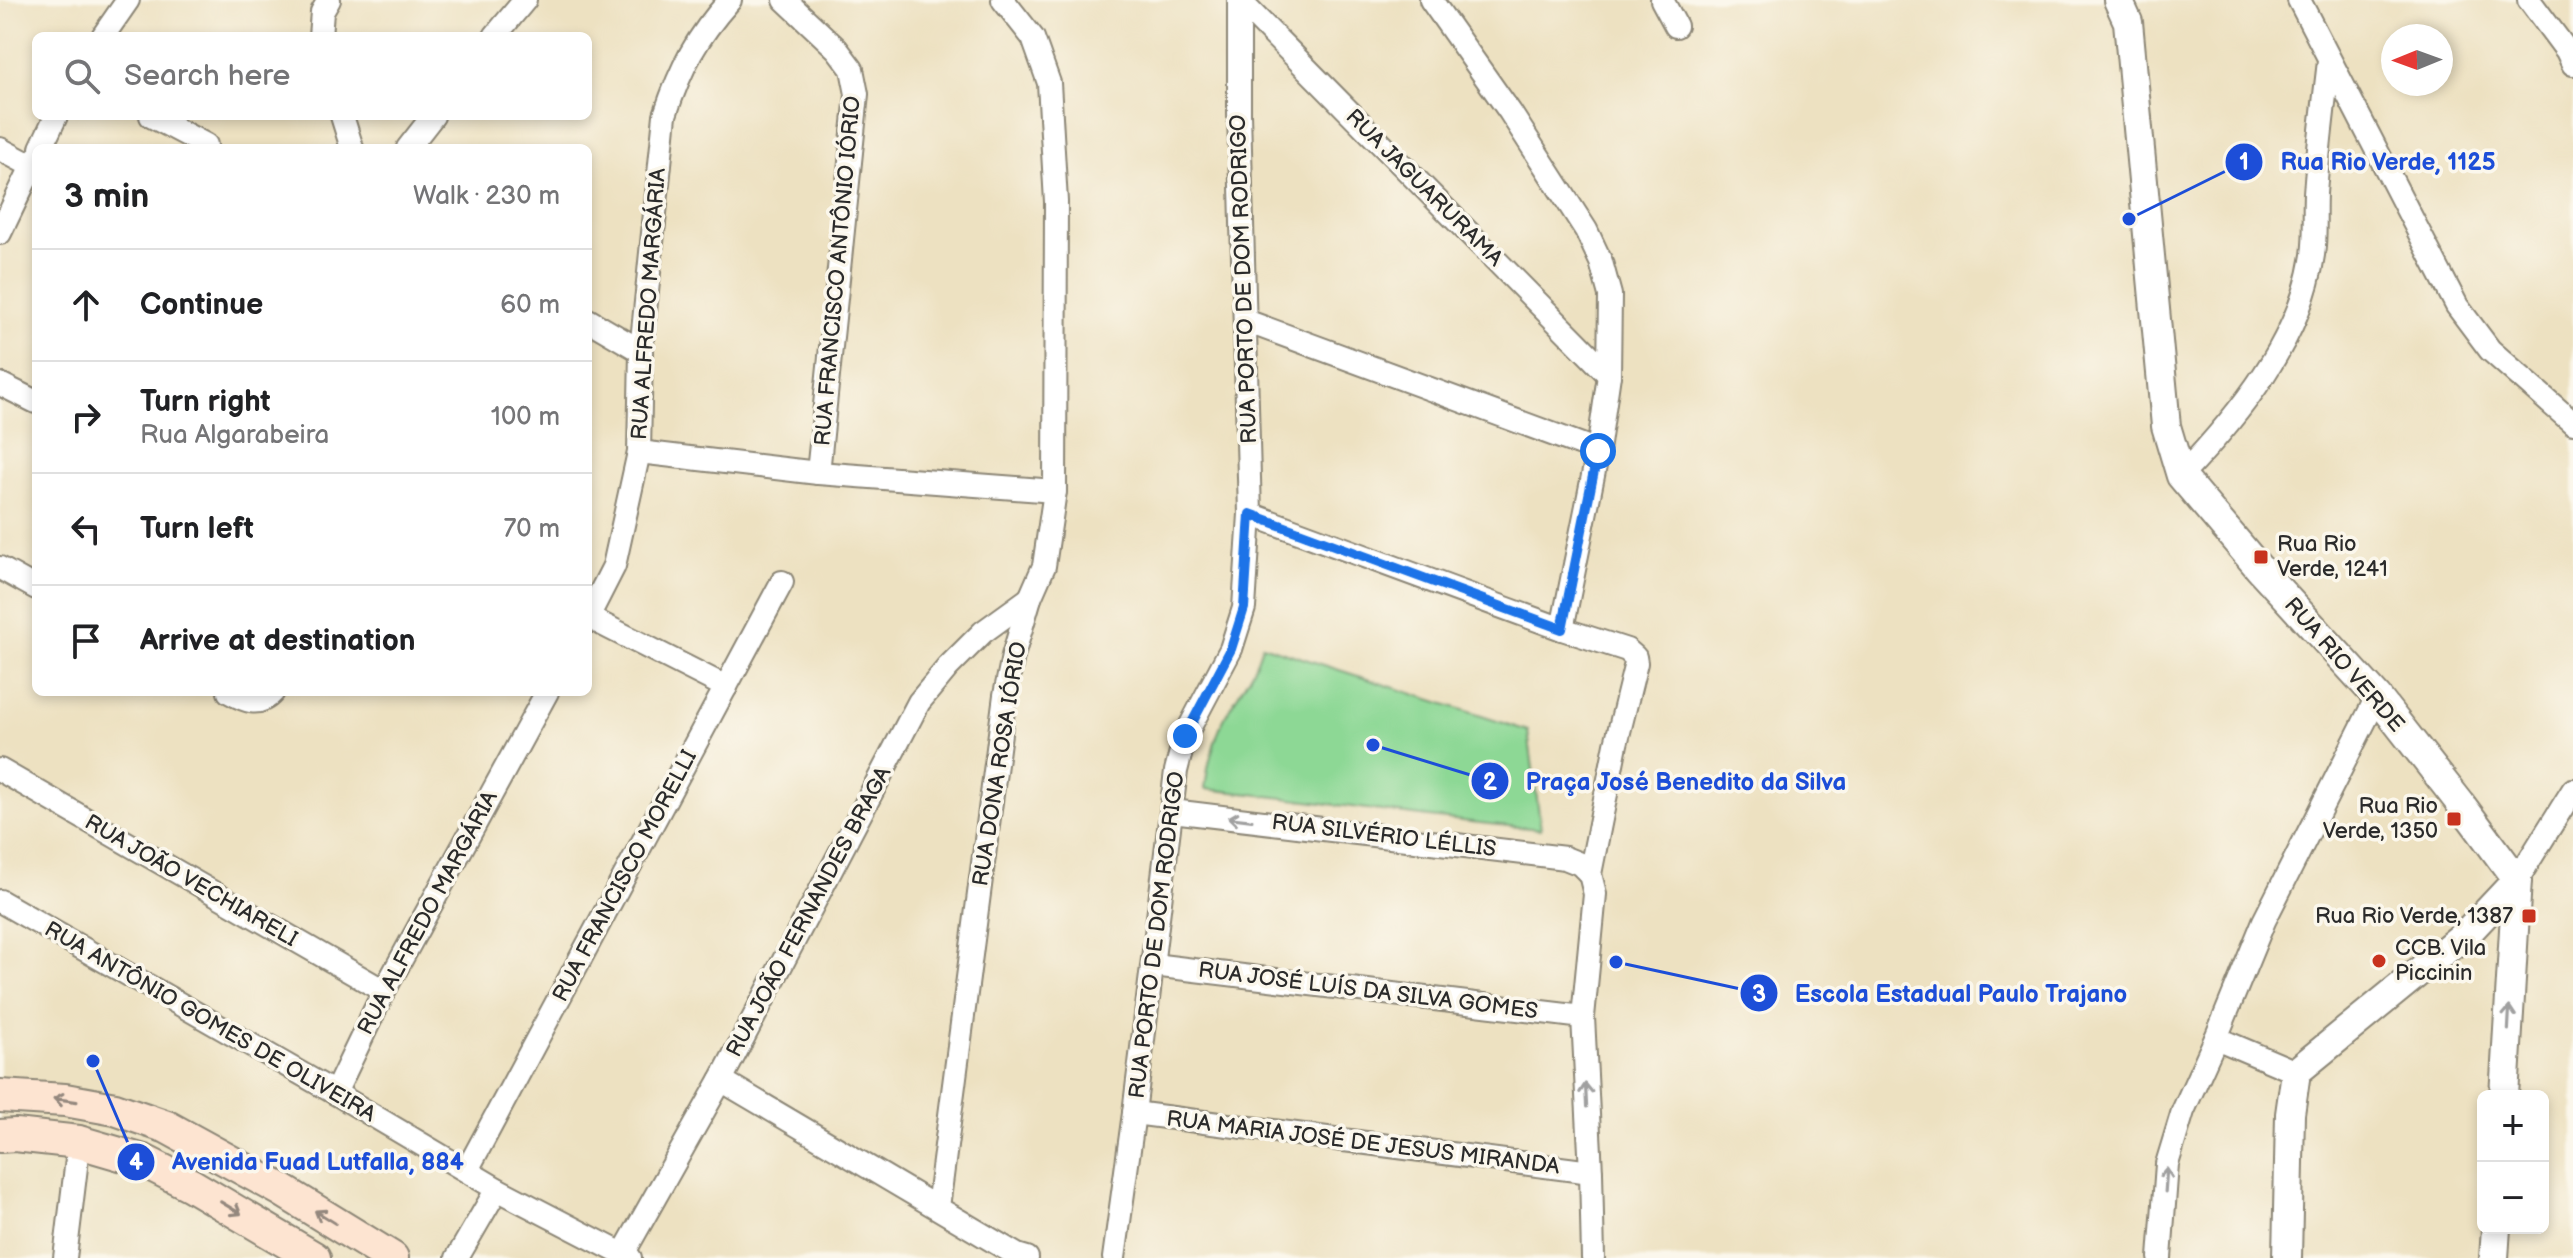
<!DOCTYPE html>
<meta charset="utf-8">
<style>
:root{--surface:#fff;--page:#f6f6f6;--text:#202124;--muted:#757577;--line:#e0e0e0}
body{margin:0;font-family:"Balsamiq Sans",sans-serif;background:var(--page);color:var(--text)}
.controls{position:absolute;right:24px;bottom:24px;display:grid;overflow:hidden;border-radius:12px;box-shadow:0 4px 12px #0003}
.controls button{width:72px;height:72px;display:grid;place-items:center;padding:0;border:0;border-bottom:2px solid var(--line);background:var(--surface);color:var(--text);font:40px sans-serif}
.compass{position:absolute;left:2381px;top:24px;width:72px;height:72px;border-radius:50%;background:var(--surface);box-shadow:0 4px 12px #0003;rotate:269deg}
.stop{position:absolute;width:24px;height:24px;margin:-18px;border:6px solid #1a73e8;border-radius:50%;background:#fff}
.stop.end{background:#1a73e8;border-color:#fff;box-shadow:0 2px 8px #0008}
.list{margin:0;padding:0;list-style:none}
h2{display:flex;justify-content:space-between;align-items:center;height:104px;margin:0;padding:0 32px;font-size:34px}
h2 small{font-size:26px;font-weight:400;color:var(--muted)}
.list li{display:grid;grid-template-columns:52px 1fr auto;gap:24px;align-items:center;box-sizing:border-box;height:112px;padding:0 32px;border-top:2px solid var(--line)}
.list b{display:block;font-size:30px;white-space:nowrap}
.list p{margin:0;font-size:26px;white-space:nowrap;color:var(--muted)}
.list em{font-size:26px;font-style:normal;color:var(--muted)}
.icon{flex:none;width:44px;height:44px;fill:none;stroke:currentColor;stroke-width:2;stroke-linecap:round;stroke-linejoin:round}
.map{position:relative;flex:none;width:2573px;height:1258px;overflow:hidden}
.search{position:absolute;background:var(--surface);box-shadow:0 4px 12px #0003;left:32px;top:32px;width:560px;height:88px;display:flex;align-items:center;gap:20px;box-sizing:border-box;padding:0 28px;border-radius:12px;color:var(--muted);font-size:30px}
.panel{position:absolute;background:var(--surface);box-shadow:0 4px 12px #0003;left:32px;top:144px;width:560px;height:552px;border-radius:12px}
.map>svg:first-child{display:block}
</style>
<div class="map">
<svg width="2573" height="1258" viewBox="0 0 2573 1258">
<rect width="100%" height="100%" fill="#fbf7ec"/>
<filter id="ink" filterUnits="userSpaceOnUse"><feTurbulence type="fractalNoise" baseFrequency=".0125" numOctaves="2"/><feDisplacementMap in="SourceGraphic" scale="16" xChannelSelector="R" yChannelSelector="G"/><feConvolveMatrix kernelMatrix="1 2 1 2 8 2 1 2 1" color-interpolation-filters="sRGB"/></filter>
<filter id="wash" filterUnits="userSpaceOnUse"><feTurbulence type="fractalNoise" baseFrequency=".006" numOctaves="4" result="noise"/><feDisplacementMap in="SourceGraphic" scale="32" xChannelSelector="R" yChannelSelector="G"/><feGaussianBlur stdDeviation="1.8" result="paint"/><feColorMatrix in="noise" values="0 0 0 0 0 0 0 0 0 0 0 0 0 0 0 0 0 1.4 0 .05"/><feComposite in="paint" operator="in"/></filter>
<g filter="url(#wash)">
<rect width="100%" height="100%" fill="#ede1c1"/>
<path fill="#8dd895" stroke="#5c8260" stroke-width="2" d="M1262 645 1528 731 1541 829C1429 820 1317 800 1205 789 1208 761 1217 730 1231 706 1243 686 1256 669 1262 645Z"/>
</g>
<g filter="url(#ink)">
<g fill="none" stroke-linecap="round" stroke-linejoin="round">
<g stroke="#8c8676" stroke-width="26">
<g id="minor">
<polyline points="785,0 837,49 852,69 857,94 818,473"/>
<polyline points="1239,0 1609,375"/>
<polyline points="1431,0 1510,112 1586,230 1601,262 1610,295 1609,375 1598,451 1562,629"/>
<polyline points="1662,0 1676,26"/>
<polyline points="2299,0 2457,306 2490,350 2573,423"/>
<polyline points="2529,0 2567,51 2573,64"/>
<polyline points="103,36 128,0"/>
<polyline points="320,36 322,12 329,0"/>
<polyline points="495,36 525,0"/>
<polyline points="151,116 206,145"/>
<polyline points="342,116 352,148"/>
<polyline points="41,148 56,116"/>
<polyline points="408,148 433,116"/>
<polyline points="0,149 32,166"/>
<polyline points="0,233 36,158"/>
<polyline points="588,320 641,351"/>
<polyline points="1246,321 1598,451"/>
<polyline points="0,384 36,402"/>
<polyline points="639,452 818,473 1055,491"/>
<path d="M2181 476C2238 416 2301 340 2313 255 2316 235 2314 214 2315 194 2318 149 2324 105 2329 61"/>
<polyline points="1250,514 1562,629 1627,650 1635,657 1636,663 1616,744 1590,874 1595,894 1583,1017 1591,1172 1593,1258"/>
<polyline points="0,568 36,588"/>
<path d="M588 617 614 566 639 452 641 351 665 115C681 67 696 38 730 0"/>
<polyline points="588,617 726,687"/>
<path d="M229 692C245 701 259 708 273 692"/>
<polyline points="0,770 384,991"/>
<polyline points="1172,811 1565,858 1580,864 1590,874"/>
<polyline points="2517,880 2573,790"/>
<polyline points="0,901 335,1093 497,1189 630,1258"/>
<polyline points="1153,965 1583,1017"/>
<polyline points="2216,1038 2296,1072"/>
<polyline points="721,1080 1017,1255 1027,1258"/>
<polyline points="335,1093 384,991 547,692"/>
<polyline points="1134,1113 1591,1172"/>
<polyline points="467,1170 782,582"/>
<polyline points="938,1207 1005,695 1013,656 1030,598 1044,566 1055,491 1056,202 1049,83 1033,38 1003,0"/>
<polyline points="623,1254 721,1080 919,702 948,667 983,632 1030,598"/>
<polyline points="65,1258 79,1142"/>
<polyline points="457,1258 497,1189"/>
<polyline points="1114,1258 1134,1113 1176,771 1185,736 1231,649 1244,608 1250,514 1239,113 1239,1"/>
<polyline points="2160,1258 2167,1164 2183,1111 2216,1038 2264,921 2377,697"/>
</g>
</g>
<g stroke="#8c8676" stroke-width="32">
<g id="tertiary">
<polyline points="2118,0 2128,22 2166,426 2181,476 2259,568 2377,697 2460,803 2517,880 2504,1096"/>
<polyline points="2287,1258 2290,1114 2296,1072 2470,930 2517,880"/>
<polyline points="2494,1258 2496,1228"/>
</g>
</g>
<g stroke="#8c8676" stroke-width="36">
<g id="secondary">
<polyline points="0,1096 65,1100 115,1109 167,1127 280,1189 392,1258"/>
<polyline points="0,1136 15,1135 79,1142 144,1161 191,1185 314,1258"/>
</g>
</g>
<use href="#minor" stroke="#fff" stroke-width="22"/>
<use href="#tertiary" stroke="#fff" stroke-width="28"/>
<use href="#secondary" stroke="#fde4d1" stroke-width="32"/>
</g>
<defs><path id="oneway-shaft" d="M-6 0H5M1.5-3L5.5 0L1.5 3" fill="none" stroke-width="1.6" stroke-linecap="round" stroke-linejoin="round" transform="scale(2)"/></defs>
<g stroke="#a0a0a0">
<use href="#oneway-shaft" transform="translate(1240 819) rotate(-173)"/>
<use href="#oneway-shaft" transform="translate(2509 1018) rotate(-87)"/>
<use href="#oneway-shaft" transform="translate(1586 1095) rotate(-93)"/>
<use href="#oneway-shaft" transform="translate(2166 1180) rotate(-86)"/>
</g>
<g stroke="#94887e">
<use href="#oneway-shaft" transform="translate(65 1100) rotate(-172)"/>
<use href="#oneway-shaft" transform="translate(231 1208) rotate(31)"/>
<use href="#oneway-shaft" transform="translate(325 1217) rotate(-148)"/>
</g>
</g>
<g fill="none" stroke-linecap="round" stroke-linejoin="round" filter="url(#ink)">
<polyline stroke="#1a73e8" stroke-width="10" points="1185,736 1231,649 1244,608 1250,514 1562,629 1598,451"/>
</g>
<g fill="#c8321e" stroke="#fbf7ec" stroke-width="3">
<rect x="2253" y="549" width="16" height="16" rx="4"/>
<rect x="2446" y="811" width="16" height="16" rx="4"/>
<rect x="2521" y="908" width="16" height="16" rx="4"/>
<circle cx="2379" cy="961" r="8"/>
</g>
<g text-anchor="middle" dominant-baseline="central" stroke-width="7" stroke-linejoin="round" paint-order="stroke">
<g font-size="22" fill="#2b2b2b" stroke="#fbf7ec">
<text transform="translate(1424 188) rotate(45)">RUA JAGUARURAMA</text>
<text transform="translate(838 271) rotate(-85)">RUA FRANCISCO ANTÔNIO IÓRIO</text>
<text transform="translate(1244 279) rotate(-92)">RUA PORTO DE DOM RODRIGO</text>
<text transform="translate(649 304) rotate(-86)">RUA ALFREDO MARGÁRIA</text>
<text transform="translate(2344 665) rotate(49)">RUA RIO VERDE</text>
<text transform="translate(1000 764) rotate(-81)">RUA DONA ROSA IÓRIO</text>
<text transform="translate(1384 836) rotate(7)">RUA SILVÉRIO LÉLLIS</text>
<text transform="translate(625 876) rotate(-62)">RUA FRANCISCO MORELLI</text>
<text transform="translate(191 881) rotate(30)">RUA JOÃO VECHIARELI</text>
<text transform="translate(809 912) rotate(-62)">RUA JOÃO FERNANDES BRAGA</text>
<text transform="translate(428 913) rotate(-62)">RUA ALFREDO MARGÁRIA</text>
<text transform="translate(1157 935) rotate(-83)">RUA PORTO DE DOM RODRIGO</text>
<text transform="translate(1368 991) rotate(7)">RUA JOSÉ LUÍS DA SILVA GOMES</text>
<text transform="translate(210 1022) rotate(30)">RUA ANTÔNIO GOMES DE OLIVEIRA</text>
<text transform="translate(1363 1143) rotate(7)">RUA MARIA JOSÉ DE JESUS MIRANDA</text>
</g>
<g font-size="22" fill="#2b2b2b" stroke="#fbf7ec" text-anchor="start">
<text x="2277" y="544">Rua Rio<tspan x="2277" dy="25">Verde, 1241</tspan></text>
<text x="2438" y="806" text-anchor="end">Rua Rio<tspan x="2438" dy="25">Verde, 1350</tspan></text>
<text x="2513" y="916" text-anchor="end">Rua Rio Verde, 1387</text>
<text x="2395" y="948">CCB. Vila<tspan x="2395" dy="25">Piccinin</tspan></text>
</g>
</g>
<path fill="none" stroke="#1d4ed8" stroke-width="3" d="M2129 219L2244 162M1373 745L1490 781M1616 962L1759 993M93 1061L136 1162"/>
<g fill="#1d4ed8" stroke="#fbf7ec" stroke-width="3">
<circle cx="2129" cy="219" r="8"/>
<circle cx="1373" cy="745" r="8"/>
<circle cx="1616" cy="962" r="8"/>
<circle cx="93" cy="1061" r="8"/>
<circle cx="2244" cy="162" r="20"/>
<circle cx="1490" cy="781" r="20"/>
<circle cx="1759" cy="993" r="20"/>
<circle cx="136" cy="1162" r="20"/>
</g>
<g font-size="24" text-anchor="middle" font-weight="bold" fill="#fff">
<text x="2244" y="170">1</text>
<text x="1490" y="790">2</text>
<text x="1759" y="1002">3</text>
<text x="136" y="1170">4</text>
</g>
<g font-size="24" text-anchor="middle" font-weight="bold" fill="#1d4ed8" stroke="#fbf7ec" stroke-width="7" stroke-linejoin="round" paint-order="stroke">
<text x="2388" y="170">Rua Rio Verde, 1125</text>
<text x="1686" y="790">Praça José Benedito da Silva</text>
<text x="1961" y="1002">Escola Estadual Paulo Trajano</text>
<text x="318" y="1170">Avenida Fuad Lutfalla, 884</text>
</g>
</svg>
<div class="controls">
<button>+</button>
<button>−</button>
</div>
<svg class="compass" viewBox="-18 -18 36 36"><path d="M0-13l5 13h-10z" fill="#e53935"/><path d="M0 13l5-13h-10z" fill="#757577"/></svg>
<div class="stop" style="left:1598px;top:451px"></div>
<div class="stop end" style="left:1185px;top:736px"></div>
<div class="search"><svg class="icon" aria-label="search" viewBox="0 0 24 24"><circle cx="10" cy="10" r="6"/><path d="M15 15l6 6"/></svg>Search here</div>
<section class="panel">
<h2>3 min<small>Walk · 230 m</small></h2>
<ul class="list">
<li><svg class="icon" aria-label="ahead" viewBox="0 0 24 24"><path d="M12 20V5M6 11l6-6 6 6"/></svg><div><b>Continue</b></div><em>60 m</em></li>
<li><svg class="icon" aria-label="right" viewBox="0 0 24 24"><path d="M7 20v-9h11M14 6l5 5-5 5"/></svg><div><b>Turn right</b><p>Rua Algarabeira</p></div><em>100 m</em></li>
<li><svg class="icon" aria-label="left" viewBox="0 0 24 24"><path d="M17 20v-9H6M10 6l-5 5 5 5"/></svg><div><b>Turn left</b></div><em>70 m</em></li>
<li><svg class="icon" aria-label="arrive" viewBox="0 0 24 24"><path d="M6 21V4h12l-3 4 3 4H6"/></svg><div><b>Arrive at destination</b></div></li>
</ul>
</section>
</div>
